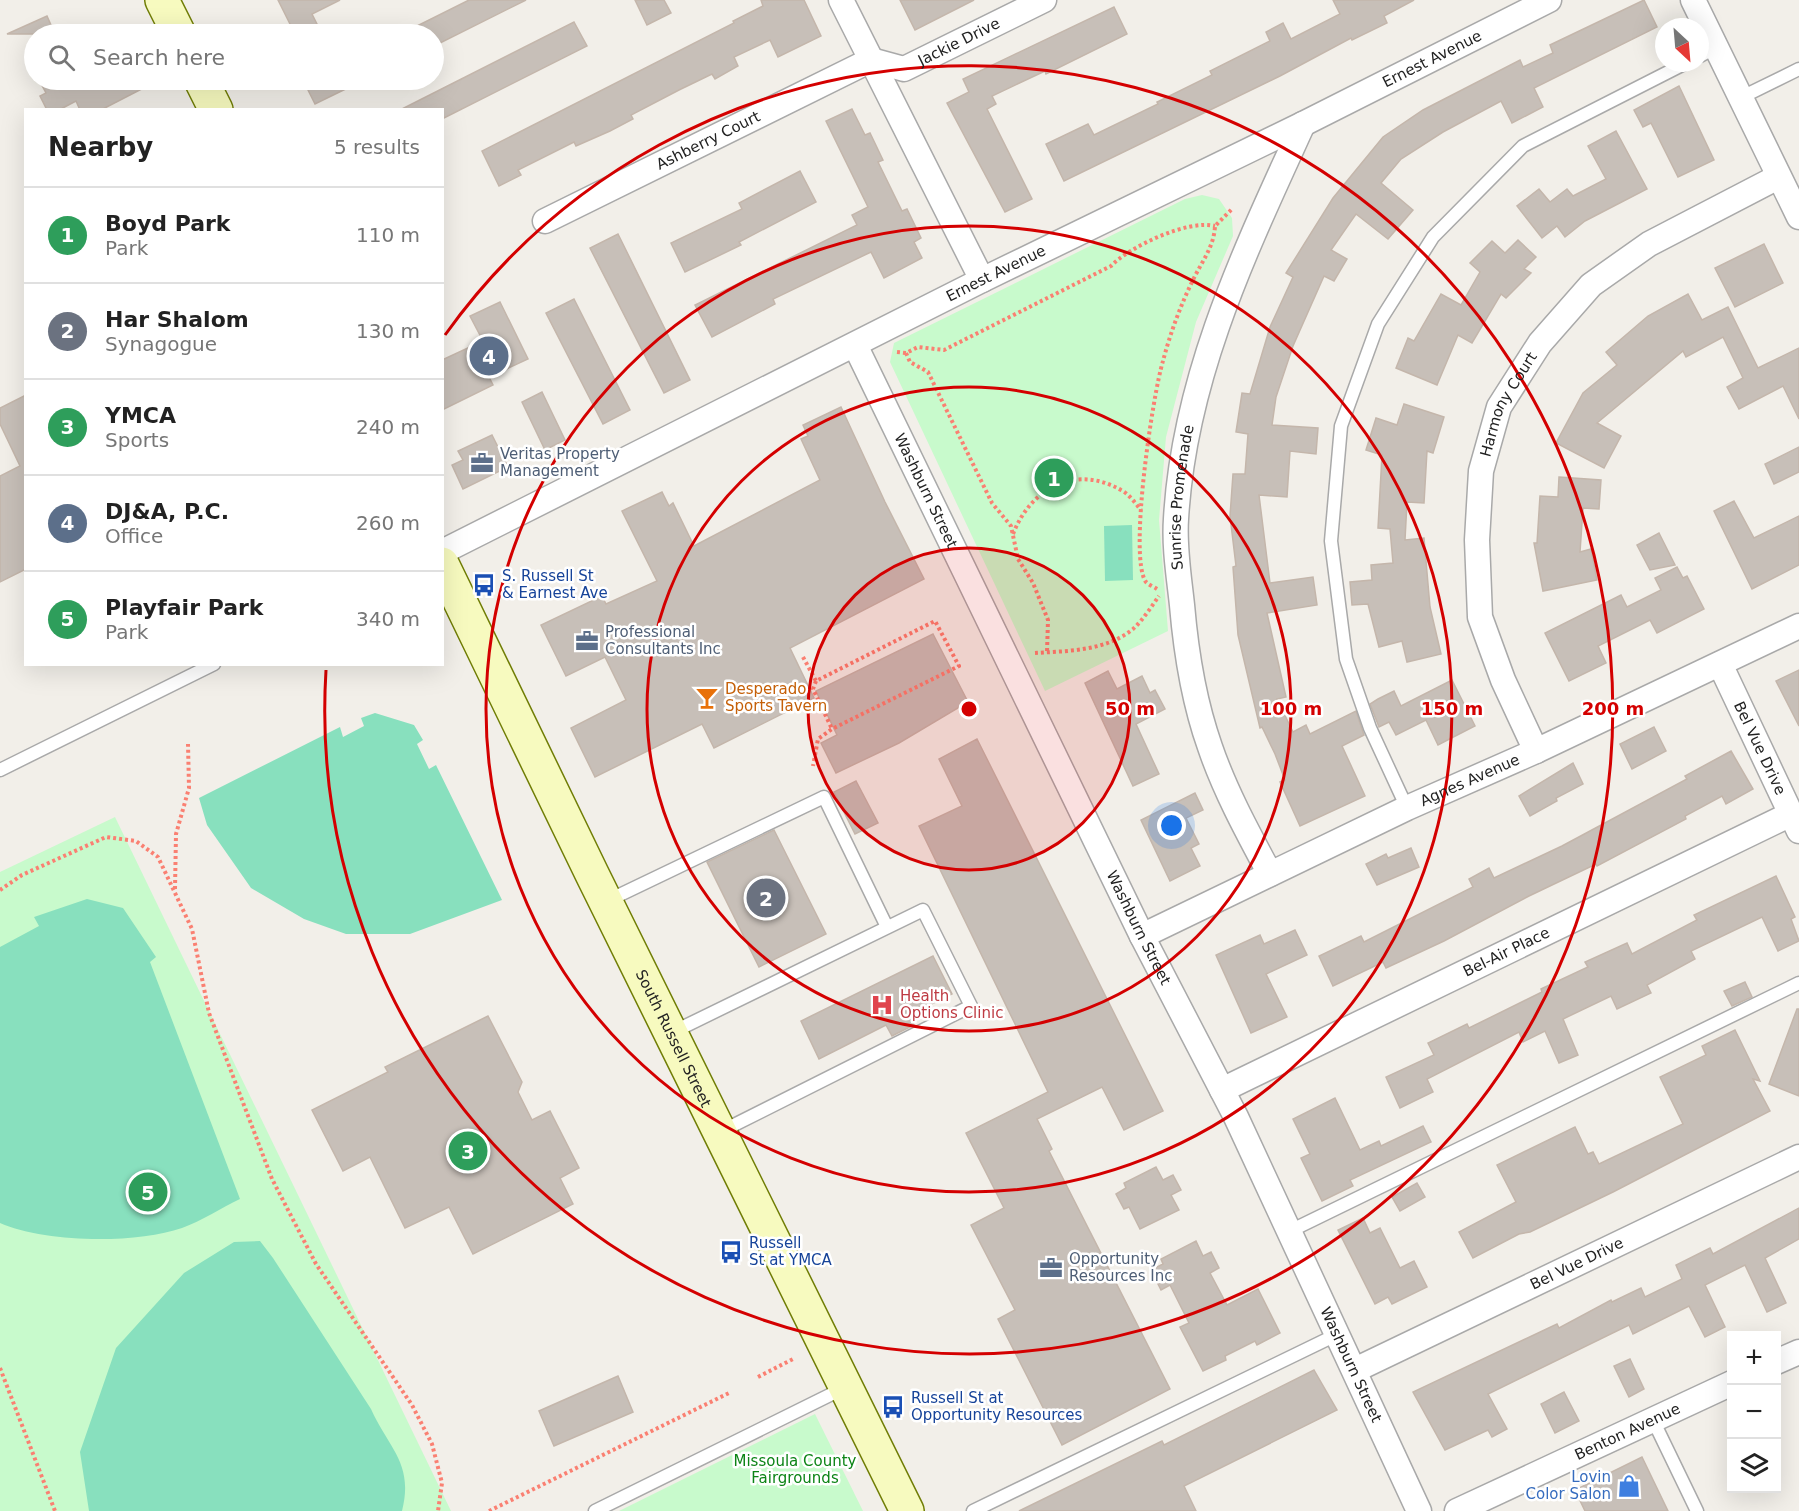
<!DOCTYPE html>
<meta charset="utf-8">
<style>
:root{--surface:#fff;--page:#f2f2f2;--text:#222;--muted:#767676;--line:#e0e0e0;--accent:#0b8043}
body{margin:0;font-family:"DejaVu Sans",sans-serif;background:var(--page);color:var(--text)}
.controls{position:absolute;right:18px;bottom:18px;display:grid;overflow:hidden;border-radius:0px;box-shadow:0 6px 24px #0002}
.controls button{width:54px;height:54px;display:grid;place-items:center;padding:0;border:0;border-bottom:2px solid var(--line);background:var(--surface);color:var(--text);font:30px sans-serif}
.compass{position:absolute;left:1655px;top:18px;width:54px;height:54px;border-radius:50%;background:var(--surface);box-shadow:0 6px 24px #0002;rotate:154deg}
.you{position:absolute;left:1172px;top:826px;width:21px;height:21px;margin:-15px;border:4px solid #fff;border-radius:50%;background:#1a73e8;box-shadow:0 0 0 9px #1a73e833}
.badge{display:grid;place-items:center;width:39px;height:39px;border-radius:50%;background:var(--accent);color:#fff;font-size:20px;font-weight:700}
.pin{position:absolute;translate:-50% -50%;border:3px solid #fff;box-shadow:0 2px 6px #0006}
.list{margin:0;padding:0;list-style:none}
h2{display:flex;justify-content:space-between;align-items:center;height:78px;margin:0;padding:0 24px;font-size:26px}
h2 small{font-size:20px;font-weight:400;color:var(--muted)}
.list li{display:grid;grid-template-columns:39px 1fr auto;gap:18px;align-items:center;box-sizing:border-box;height:96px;padding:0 24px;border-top:2px solid var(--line)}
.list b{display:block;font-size:22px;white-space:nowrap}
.list p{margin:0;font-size:20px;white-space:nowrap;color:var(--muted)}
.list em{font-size:20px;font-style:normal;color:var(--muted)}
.icon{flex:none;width:33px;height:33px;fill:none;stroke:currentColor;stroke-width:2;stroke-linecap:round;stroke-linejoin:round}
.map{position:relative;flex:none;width:1799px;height:1511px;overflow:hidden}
.search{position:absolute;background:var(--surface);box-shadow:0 6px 24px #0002;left:24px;top:24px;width:420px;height:66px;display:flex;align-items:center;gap:15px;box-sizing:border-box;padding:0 21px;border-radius:33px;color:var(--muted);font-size:22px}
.panel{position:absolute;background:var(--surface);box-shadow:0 6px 24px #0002;left:24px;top:108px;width:420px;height:558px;border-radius:0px}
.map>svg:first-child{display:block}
</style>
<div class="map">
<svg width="1799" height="1511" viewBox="0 0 1799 1511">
<rect width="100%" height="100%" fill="#f2efe9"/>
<g fill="#c8facc">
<polygon points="1202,195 1219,199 1232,218 1233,236 1196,322 1166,437 1159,520 1168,631 1045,691 890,362 894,343 1185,199"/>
<polygon points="115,817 451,1511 0,1511 0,872"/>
<polygon points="815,1414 863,1511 619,1511"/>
</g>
<g fill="#88e0be">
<polygon points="1132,525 1133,580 1105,581 1104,526"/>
<polygon points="375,713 414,725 423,740 417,744 429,769 436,765 502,900 410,934 346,934 304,919 251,888 207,825 199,798 340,727 343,737 364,726 361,718"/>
<path d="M87 899 123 908 156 957 150 962 240 1199C221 1208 202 1221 182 1228 136 1244 45 1243 0 1223V947L39 926 34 917Z"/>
<path d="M260 1241 273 1258 371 1409C389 1449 414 1463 402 1511H89L80 1452 116 1348 184 1273 234 1242Z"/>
</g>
<g fill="#c7bfb8" stroke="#c4b6ab" stroke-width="1.5">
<polygon points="278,0 340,0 312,14 322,34 295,34"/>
<polygon points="469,0 526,0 434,46 434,34 401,34"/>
<polygon points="635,0 664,0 671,13 647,25"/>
<polygon points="761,0 804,0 821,36 778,57 770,40 734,57 738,66 715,79 712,74 679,90 631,115 633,119 610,131 576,146 574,142 518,170 521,175 499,186 482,151 734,23 733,21 763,6"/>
<polygon points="900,0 974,0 915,30"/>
<polygon points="1333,0 1414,0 1384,16 1387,23 1352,40 1351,38 1280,76 1064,181 1046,144 1088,124 1094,135 1158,104 1157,102 1212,75 1210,71 1270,41 1266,32 1283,23 1291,39 1340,14"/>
<polygon points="1644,0 1657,27 1534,88 1543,107 1512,123 1501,101 1443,132 1401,159 1381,183 1413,210 1388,239 1356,214 1331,250 1347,259 1334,281 1324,276 1293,346 1276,397 1272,425 1318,428 1316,454 1290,451 1287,497 1259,495 1270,583 1313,577 1317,605 1267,613 1286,697 1277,699 1293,732 1306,725 1310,734 1356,711 1364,735 1342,746 1365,796 1300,826 1280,782 1285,780 1275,754 1262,727 1260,728 1238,635 1233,567 1236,566 1230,516 1233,474 1245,474 1248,434 1236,432 1242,393 1250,394 1270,327 1293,277 1286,273 1333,198 1383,137 1423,110 1520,60 1523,67 1553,53 1550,45"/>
<polygon points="1114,7 1127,34 1046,74 1045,71 992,96 996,104 987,109 1032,199 1005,212 947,103 969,92 963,79"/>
<polygon points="47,16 55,34 7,34"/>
<polygon points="574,22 587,46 442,119 442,110 400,110"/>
<polygon points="39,80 159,80 101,110 80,110 76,101 59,110 47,110 40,96 46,93"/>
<polygon points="303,80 364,80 315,104"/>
<polygon points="1679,86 1714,160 1678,177 1651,123 1643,127 1634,110"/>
<polygon points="852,109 865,135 870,133 883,160 878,162 902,211 907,209 921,238 914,242 922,258 884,278 871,252 773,299 775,304 712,337 695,305 857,225 852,215 868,207 826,121"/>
<polygon points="1616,131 1647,189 1585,221 1565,237 1557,226 1542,238 1517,206 1539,189 1550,202 1567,189 1573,196 1606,179 1588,146"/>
<polygon points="800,171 816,202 739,242 741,245 685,272 671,243 742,209 739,203"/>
<polygon points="618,234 690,380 664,393 590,248"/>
<polygon points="1518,240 1536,257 1524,269 1531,273 1506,298 1501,294 1472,343 1458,335 1437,385 1396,368 1408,338 1414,341 1441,294 1461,305 1480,272 1470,263 1492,241 1505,253"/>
<polygon points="1764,244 1783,283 1735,307 1715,268"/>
<polygon points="1688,294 1702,320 1728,307 1758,368 1799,348 1799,419 1783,386 1739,409 1727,387 1743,378 1723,337 1686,357 1683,351 1597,423 1621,436 1604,468 1556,443 1583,393 1617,365 1606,352 1648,316"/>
<polygon points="574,299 630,410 603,424 546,313"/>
<polygon points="500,302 528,359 489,377 493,385 442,410 442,360 483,341 470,316"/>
<polygon points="542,392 565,440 545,450 522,402"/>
<polygon points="26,395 26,569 0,582 0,476 20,466 0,424 0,408"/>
<polygon points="1404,404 1444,417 1433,453 1427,451 1424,503 1407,502 1405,540 1424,538 1430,607 1441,654 1407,662 1402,641 1379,647 1368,604 1352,605 1350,582 1372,580 1371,565 1393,563 1390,529 1378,528 1382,455 1366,450 1376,418 1397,425"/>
<polygon points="841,407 885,502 924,579 790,648 814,698 714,748 702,724 595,777 571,728 626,700 605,657 566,676 541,625 602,596 606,604 657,581 622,511 662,492 669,506 673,503 694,546 820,480 801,439 808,436 803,425"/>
<polygon points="492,435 508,467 463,489 452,465 463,460 458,451"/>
<polygon points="1799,447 1799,472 1774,484 1765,464"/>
<polygon points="1559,477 1601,480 1599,509 1583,508 1580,552 1591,549 1597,580 1543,591 1534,543 1537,543 1540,496 1558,497"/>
<polygon points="1734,501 1754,538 1799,516 1799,565 1752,589 1714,511"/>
<polygon points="1659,533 1675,565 1650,570 1637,545"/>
<polygon points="1677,567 1683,578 1687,576 1704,609 1657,633 1650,620 1598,646 1606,663 1569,681 1545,633 1621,595 1627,607 1661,590 1655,578"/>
<polygon points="933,634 968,702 899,743 836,773 821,743 837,735 816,691"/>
<polygon points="1799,670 1799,726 1776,681"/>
<polygon points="1108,671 1117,689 1142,676 1150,693 1155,690 1165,709 1136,724 1159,774 1133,786 1085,683"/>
<polygon points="1452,680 1475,726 1438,745 1426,720 1396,735 1389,722 1379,727 1370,704 1378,699 1394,691 1401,706"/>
<polygon points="1654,727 1666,751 1632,769 1620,744"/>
<polygon points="977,739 1163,1111 1124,1130 1102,1087 1037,1119 1052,1149 1049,1151 1170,1389 1062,1445 998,1319 1015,1310 971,1225 1004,1208 966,1133 1048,1092 919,826 962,806 939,759"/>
<polygon points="1731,751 1753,789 1726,804 1722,796 1685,816 1686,819 1597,866 1596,864 1529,896 1444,941 1386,968 1383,962 1333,986 1319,956 1361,936 1364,942 1473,887 1469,879 1489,868 1494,878 1562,846 1687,779 1685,776"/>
<polygon points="1573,763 1583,784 1556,798 1557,801 1530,816 1519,796"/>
<polygon points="856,781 878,823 855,834 834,792"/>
<polygon points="1195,793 1203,810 1186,818 1199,844 1191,848 1200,866 1170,881 1141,820"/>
<polygon points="774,830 826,934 759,967 707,862"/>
<polygon points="1411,848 1419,867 1377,885 1366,864 1386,854 1388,858"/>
<polygon points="1776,876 1795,917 1791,919 1799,941 1778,951 1762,917 1691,951 1695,959 1647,985 1651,993 1617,1009 1611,996 1563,1019 1578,1055 1559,1063 1545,1031 1523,1042 1519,1032 1427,1079 1433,1092 1400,1108 1386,1077 1434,1055 1428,1043 1467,1024 1469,1028 1542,992 1541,989 1588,967 1585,962 1627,943 1632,954 1697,920 1694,915"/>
<polygon points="1295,930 1307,955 1266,974 1287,1017 1251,1033 1216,955 1260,935 1264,944"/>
<polygon points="933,956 952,994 909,1015 914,1025 892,1036 886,1025 819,1059 801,1021"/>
<polygon points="1745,982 1752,997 1732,1006 1724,991"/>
<polygon points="1797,1009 1799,1009 1799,1096 1769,1084"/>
<polygon points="488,1016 522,1082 518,1092 532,1120 550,1111 579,1168 560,1178 573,1204 473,1254 449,1207 405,1228 370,1157 343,1171 312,1110 388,1072 385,1067"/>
<polygon points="1735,1030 1760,1081 1753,1079 1770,1111 1613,1192 1530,1232 1519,1234 1473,1258 1459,1232 1516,1202 1497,1165 1575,1127 1588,1154 1593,1152 1599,1164 1683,1124 1660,1077 1706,1055 1702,1046"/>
<polygon points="1335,1098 1360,1150 1379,1141 1381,1146 1423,1126 1431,1142 1350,1180 1353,1186 1322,1201 1301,1158 1310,1154 1293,1119"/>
<polygon points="1156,1167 1163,1180 1173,1175 1181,1190 1171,1195 1179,1210 1140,1229 1129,1207 1124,1209 1116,1194 1126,1188 1124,1183"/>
<polygon points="1417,1183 1425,1197 1400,1211 1392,1197"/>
<polygon points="1799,1208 1799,1239 1765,1258 1786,1303 1767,1312 1745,1265 1705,1285 1725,1327 1705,1337 1689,1306 1633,1334 1629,1325 1488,1394 1507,1429 1492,1437 1488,1430 1445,1450 1413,1392 1557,1324 1559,1328 1611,1300 1612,1302 1641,1288 1645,1297 1682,1279 1676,1265 1710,1248 1713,1254"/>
<polygon points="1363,1218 1370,1233 1380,1228 1400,1268 1414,1261 1427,1287 1392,1304 1388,1297 1375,1304 1338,1230"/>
<polygon points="1196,1241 1203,1256 1211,1252 1219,1268 1210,1273 1227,1305 1258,1289 1280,1333 1257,1345 1255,1341 1225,1356 1226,1360 1203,1371 1180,1327 1189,1323 1170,1285 1161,1290 1151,1270 1163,1264 1161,1259"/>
<polygon points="1630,1359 1644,1389 1629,1397 1614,1366"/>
<polygon points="1314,1370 1337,1410 1184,1486 1196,1511 1019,1511 1162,1441 1164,1445"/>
<polygon points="618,1376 633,1412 554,1446 539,1411"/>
<polygon points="1564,1392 1579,1421 1555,1433 1541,1404"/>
<polygon points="1642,1457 1668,1511 1585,1511 1575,1490"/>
</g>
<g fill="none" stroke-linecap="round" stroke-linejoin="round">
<g stroke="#a9a9a9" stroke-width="15">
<g id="service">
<polyline points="1700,56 1716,47"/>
<polyline points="1740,98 1799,69"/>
<polyline points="0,770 214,664"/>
<polyline points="1407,808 1370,728 1346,659 1331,541 1341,426 1378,324 1433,237 1523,146 1686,63"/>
<polyline points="607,901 824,797 887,927"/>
<polyline points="673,1032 923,910 971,1006 720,1132"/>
<polyline points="1290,1231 1799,983"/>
<polyline points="1653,1420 1697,1511"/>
<polyline points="595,1511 844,1388"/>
<polyline points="973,1511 1338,1334"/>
</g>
</g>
<g stroke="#a9a9a9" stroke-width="27">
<g id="minor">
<polyline points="841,0 982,280"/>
<polyline points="1693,0 1799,217"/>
<path id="s1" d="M545 221 871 60 904 69 1044 0"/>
<path id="s2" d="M855 345 1142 936 1236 1117 1419 1511"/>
<path id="s3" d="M442 552 982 280 1303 124 1549 0"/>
<path id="s4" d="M1720 664 1799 831"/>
<path id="s5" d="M1536 751 1503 680 1480 617 1477 540 1481 471 1499 407 1540 343 1591 285 1649 244 1778 177"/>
<path id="s6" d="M1270 874C1248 833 1225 791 1210 747 1194 702 1186 652 1182 605 1179 577 1174 547 1176 519 1184 377 1245 251 1303 124"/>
<path id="s7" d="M1142 936 1407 808 1536 751 1799 626"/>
<path id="s8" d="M1222 1090 1791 814"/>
<polyline points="1776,1362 1799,1352"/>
<path id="s9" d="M1355 1370 1799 1157"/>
<path id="s10" d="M1457 1511 1732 1383"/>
</g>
</g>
<g stroke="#707d05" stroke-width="36">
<g id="secondary">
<polyline points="162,0 179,34"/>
<polyline points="201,80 216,110"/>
<path id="s11" d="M442 564 592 874 907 1511"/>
</g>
</g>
<g stroke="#fa8072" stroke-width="4" stroke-dasharray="3 3" stroke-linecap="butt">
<path d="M897 352 906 353 918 347 944 350 1111 266C1129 247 1188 219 1215 226"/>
<polyline points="906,353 910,362 928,372 992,503 1011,526 1018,559 1033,583 1048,620 1047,652"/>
<path d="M1013 534C1031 488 1075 464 1121 490 1129 494 1135 503 1141 510"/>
<path d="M1157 589C1154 587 1149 585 1146 582 1128 558 1153 393 1163 361 1170 334 1181 304 1193 280 1202 261 1214 247 1215 226L1232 209"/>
<path d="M1035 653C1068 651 1106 651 1133 629 1143 620 1151 607 1159 596"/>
<polyline points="803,657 816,681 935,621 959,666 832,729 818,739 813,766"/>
<polyline points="816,681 813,689 832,729"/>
<polyline points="175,889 176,834 189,788 188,744"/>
<polyline points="0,890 22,875 106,837 136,841 158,857 192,929 209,1013 272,1179 316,1264 412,1405 432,1444 442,1483 438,1511"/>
<polyline points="0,1368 55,1511"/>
<polyline points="758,1377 793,1359"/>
<polyline points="489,1511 731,1392"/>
</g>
<use href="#service" stroke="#fff" stroke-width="12"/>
<use href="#minor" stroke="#fff" stroke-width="24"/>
<use href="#secondary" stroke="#f7fabf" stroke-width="33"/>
</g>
<circle cx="969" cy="709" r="161" fill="#d40000" fill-opacity=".12"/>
<g fill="none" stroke="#d40000" stroke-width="3">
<circle cx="969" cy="709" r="161"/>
<circle cx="969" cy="709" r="322"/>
<circle cx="969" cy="709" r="483"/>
<path d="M445 335A644 644 0 1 1 326 670"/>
</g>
<defs>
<g id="office-bare" transform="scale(1.8)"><path d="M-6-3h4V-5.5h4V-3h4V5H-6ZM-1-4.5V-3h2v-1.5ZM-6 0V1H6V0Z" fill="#5c6f8a" stroke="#fff" stroke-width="2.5" paint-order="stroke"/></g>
<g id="bus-bare" transform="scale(1.8)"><path d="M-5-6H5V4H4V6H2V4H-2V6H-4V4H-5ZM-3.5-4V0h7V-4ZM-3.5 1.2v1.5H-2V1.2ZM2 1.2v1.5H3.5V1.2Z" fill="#1a4fb4" stroke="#fff" stroke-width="2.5" paint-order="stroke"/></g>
<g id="bar-bare" transform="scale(1.8)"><path d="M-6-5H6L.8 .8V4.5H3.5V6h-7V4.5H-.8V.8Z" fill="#e8710a" stroke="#fff" stroke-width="2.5" paint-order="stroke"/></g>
<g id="hospital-bare" transform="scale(1.8)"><path d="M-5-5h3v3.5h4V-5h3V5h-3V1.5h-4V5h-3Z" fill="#e0444e" stroke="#fff" stroke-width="2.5" paint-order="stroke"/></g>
<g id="shop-bare" transform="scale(1.8)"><path d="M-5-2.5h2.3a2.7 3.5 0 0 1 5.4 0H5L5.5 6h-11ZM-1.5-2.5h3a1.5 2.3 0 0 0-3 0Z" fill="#3f7fe0" stroke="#fff" stroke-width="2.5" paint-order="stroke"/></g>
</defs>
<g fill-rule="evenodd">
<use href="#office-bare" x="482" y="463"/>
<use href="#bus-bare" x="484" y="585"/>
<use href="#office-bare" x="587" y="641"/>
<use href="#bar-bare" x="707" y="698"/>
<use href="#hospital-bare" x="882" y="1005"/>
<use href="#bus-bare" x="731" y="1252"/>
<use href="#office-bare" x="1051" y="1268"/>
<use href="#bus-bare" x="893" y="1407"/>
<use href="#shop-bare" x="1629" y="1486"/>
</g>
<g text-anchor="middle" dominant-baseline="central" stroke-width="5" stroke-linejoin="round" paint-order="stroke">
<g font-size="15" fill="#222" stroke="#fff">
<text stroke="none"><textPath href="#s1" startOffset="459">Jackie Drive</textPath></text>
<text stroke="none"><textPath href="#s3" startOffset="1106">Ernest Avenue</textPath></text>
<text stroke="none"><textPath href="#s1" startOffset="182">Ashberry Court</textPath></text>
<text stroke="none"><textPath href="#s3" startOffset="620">Ernest Avenue</textPath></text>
<text stroke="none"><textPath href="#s5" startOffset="364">Harmony Court</textPath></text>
<text stroke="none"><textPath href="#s2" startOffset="162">Washburn Street</textPath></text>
<text stroke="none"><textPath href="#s6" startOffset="394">Sunrise Promenade</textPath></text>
<text stroke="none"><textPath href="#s4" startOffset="93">Bel Vue Drive</textPath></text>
<text stroke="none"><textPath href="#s7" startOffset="363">Agnes Avenue</textPath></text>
<text stroke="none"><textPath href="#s2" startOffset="648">Washburn Street</textPath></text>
<text stroke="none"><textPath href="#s8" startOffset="316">Bel-Air Place</textPath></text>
<text stroke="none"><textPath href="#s11" startOffset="528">South Russell Street</textPath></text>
<text stroke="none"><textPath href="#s9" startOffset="246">Bel Vue Drive</textPath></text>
<text stroke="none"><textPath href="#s2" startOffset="1134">Washburn Street</textPath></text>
<text stroke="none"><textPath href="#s10" startOffset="188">Benton Avenue</textPath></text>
</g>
<g font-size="15" fill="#4e5e75" stroke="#fff" text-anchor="start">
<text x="500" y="454">Veritas Property<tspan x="500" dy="17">Management</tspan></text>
<text x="605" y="632">Professional<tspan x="605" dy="17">Consultants Inc</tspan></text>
<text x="1069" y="1259">Opportunity<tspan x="1069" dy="17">Resources Inc</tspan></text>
</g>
<g font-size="15" fill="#164399" stroke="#fff" text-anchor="start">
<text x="502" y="576">S. Russell St<tspan x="502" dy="17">&amp; Earnest Ave</tspan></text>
<text x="749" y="1243">Russell<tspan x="749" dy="17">St at YMCA</tspan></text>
<text x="911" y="1398">Russell St at<tspan x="911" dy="17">Opportunity Resources</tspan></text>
</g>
<g font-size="15" fill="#c56008" stroke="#fff" text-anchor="start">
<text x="725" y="689">Desperado<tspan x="725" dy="17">Sports Tavern</tspan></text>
</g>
<g font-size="15" fill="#be3a42" stroke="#fff" text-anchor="start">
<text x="900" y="996">Health<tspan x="900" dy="17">Options Clinic</tspan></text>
</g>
<g font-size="15" fill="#0c8416" stroke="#fff">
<text x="795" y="1461">Missoula County<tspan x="795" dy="17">Fairgrounds</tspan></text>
</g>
<g font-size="15" fill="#366cbe" stroke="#fff" text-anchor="end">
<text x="1611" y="1477">Lovin<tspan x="1611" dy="17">Color Salon</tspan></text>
</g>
</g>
<circle cx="969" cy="709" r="9" fill="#d40000" stroke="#fff" stroke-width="3"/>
<g font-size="18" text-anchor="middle" font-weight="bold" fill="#d40000" stroke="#fff" stroke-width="5" stroke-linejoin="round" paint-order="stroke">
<text x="1130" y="715">50 m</text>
<text x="1291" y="715">100 m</text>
<text x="1452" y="715">150 m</text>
<text x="1613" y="715">200 m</text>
</g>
</svg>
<div class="controls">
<button>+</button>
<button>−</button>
<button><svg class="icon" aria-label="layers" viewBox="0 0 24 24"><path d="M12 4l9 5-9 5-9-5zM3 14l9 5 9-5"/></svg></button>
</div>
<svg class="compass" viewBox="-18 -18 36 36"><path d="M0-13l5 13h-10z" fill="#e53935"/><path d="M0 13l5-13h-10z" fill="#767676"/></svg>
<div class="you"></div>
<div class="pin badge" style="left:1054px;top:478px;background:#2e9e5b">1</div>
<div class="pin badge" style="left:766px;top:898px;background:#6b7280">2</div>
<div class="pin badge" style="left:468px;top:1151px;background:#2e9e5b">3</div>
<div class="pin badge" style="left:489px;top:356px;background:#5c6f8a">4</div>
<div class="pin badge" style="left:148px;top:1192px;background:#2e9e5b">5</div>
<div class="search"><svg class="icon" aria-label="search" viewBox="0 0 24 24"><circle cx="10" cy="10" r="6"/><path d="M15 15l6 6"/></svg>Search here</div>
<section class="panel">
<h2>Nearby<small>5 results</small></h2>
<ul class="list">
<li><span class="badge" style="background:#2e9e5b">1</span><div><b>Boyd Park</b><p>Park</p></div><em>110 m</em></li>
<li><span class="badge" style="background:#6b7280">2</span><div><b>Har Shalom</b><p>Synagogue</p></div><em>130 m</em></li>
<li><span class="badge" style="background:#2e9e5b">3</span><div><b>YMCA</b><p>Sports</p></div><em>240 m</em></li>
<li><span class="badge" style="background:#5c6f8a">4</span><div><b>DJ&amp;A, P.C.</b><p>Office</p></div><em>260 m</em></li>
<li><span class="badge" style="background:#2e9e5b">5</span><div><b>Playfair Park</b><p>Park</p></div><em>340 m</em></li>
</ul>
</section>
</div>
